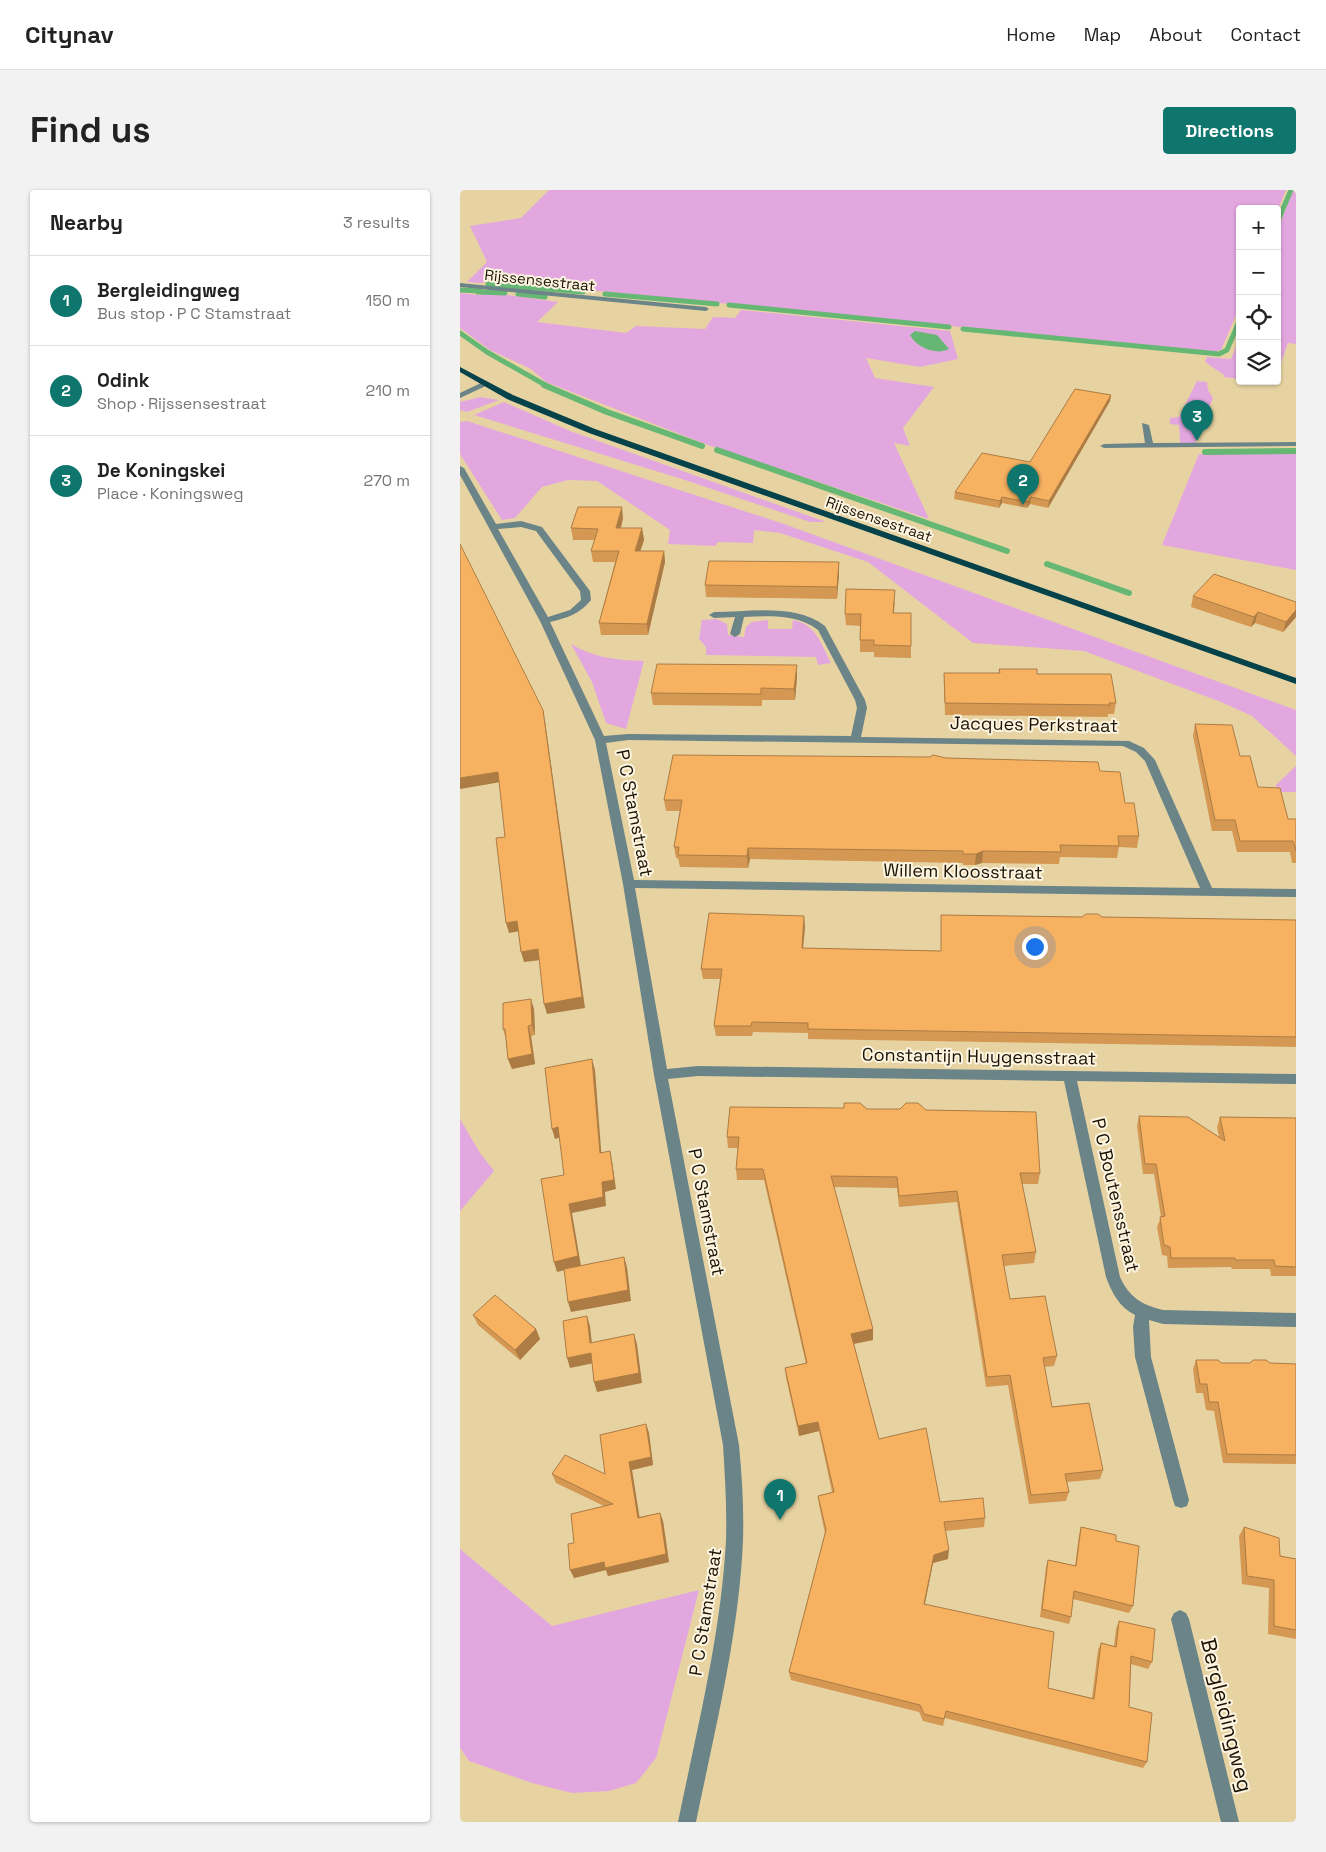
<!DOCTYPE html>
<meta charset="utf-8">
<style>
:root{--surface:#fff;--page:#f2f2f2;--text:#222;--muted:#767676;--line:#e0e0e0;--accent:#0f766e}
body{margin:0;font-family:"Space Grotesk",sans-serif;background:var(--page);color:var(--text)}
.controls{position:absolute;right:15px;top:15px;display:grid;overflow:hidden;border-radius:5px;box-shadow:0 1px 4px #0004}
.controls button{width:45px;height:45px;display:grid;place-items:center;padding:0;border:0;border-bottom:1px solid var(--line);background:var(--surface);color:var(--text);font:25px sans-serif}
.you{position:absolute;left:574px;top:756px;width:18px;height:18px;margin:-12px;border:4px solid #fff;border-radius:50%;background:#1a73e8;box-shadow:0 0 0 8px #1a73e833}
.badge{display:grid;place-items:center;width:32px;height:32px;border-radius:50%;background:var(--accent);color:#fff;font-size:16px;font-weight:700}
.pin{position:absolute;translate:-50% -41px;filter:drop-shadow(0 1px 2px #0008)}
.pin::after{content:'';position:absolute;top:26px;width:18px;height:15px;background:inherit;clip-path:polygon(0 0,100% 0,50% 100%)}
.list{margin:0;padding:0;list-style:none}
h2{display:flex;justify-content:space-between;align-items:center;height:65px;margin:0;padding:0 20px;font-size:21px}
h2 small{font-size:16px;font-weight:400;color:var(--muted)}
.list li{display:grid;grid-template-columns:32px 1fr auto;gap:15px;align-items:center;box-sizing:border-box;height:90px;padding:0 20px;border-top:1px solid var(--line)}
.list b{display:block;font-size:19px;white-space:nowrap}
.list p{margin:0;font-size:16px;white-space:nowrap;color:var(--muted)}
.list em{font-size:16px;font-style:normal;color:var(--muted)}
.icon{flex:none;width:28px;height:28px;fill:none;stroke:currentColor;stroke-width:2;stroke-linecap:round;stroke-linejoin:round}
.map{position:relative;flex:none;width:836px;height:1632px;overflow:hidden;border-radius:5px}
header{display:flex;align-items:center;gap:30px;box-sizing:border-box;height:70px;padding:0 25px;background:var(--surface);border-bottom:1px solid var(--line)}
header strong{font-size:24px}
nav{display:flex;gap:28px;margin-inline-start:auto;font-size:18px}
.intro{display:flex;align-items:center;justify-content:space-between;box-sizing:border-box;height:120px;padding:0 30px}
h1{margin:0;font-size:35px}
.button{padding:12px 22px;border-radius:5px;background:var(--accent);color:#fff;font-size:18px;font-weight:700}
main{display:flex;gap:30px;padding:0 30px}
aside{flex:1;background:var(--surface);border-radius:5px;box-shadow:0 1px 4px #0004}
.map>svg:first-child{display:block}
</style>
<header>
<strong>Citynav</strong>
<nav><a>Home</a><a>Map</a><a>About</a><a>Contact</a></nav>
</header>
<div class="intro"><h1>Find us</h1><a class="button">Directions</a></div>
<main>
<aside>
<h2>Nearby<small>3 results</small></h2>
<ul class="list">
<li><span class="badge">1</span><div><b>Bergleidingweg</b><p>Bus stop · P C Stamstraat</p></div><em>150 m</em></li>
<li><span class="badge">2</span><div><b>Odink</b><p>Shop · Rijssensestraat</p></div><em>210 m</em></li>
<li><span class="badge">3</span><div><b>De Koningskei</b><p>Place · Koningsweg</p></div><em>270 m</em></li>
</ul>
</aside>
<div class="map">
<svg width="836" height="1632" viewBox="0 0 836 1632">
<rect width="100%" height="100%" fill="#e7d3a2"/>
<g fill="#e3a7e0">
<polygon points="89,0 826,0 817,22 817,19 780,19 780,116 761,160 753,162 28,90 22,93 7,92 27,72 10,36 61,28"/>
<polygon points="833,0 836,0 836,154 828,153 817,184 817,42"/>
<polygon points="0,103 19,105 33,103 98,112 77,132 166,143 176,136 245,139 253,127 275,128 281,120 490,141 498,169 460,177 406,168 415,188 474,197 443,238 450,256 434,253 469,329 248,255 86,192 71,179 30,160 0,138"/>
<polygon points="780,147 780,189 764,187 764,185 745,172 747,167 771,169"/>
<polygon points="737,191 747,192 748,200 753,208 735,253 720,253 719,235 710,234 710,228 719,227"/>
<polygon points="20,207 39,210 7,222 0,220 0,212"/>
<polygon points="44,212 110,241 366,332 350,332 225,290 14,225"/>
<polygon points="7,231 324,334 836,520 836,566 792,526 761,512 624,461 513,453 408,372 320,343 294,340 293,353 257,352 256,356 208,354 210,340 137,291 108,290 82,297 55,328 42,330 0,264 0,232"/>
<polygon points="739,264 836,264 836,380 702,355"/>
<path d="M257 429 267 434 268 445 284 447 286 437 292 432 308 430V439H332L333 430C356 434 361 454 371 473L358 475 356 467 246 465V457L239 449 242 430Z"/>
<path d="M111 454C135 468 156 470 184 471L166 539 146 533 132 492Z"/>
<polygon points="836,576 836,602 815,602 816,595"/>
<polygon points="0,929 20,963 34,981 0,1021"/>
<polygon points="0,1359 92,1436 239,1400 196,1568 176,1593 149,1601 112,1603 72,1593 9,1571 0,1558"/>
</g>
<path fill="#66b774" d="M455 141 477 145 489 159C477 166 456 157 450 145Z"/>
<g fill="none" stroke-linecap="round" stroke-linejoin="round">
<g stroke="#66b774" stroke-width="5">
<polyline points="817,33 831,0"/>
<polyline points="28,94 123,102"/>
<polyline points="0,100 20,101"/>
<polyline points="18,102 45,103"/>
<polyline points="58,104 85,107"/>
<polyline points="145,104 257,114"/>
<polyline points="269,115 489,137"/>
<polyline points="503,139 759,164 767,160 780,129"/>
<polyline points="0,143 27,162 87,196"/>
</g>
<g stroke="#66b774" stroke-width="6">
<polyline points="84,195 147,222 242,256"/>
<polyline points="257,260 547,361"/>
<polyline points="745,262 836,261"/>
<polyline points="587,374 669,403"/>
</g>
<g fill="#6a8488" fill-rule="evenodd">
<polygon points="0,93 246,117 249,119 246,121 0,97"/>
<polygon points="23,192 30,194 0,208 0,203"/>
<polygon points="682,233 689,235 693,253 836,252 836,256 644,258 640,256 644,254 685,253"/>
<path d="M0 276 4 278 36 334 61 331 82 337 130 401 131 410C120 424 107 428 90 432L144 546 168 544 391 546 397 518 395 510 358 440C337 424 309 426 284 427L280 444 275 447 270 444 275 427 254 428 249 425 254 422C290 422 335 413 365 436L405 510 407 518 401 547 669 551 684 558 695 570 752 698 836 699V707L175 698 207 879 238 876 836 884V894L617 891 660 1087C669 1107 682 1115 703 1120L836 1123V1137L703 1134 689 1130 691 1167 729 1310 727 1316 721 1318 715 1316 713 1310 675 1167 673 1137 675 1125C659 1117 652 1103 646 1087L604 891 238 886 208 889 279 1255C282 1287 284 1318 283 1350 279 1445 255 1539 236 1632H218C237 1539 261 1445 266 1350 267 1318 265 1287 263 1255L194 885 163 694 135 550 80 431 0 285ZM61 337 76 341 120 401 121 410 110 420 88 427 38 339ZM168 550 663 556 676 562 685 571 740 698 174 690 146 553Z"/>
<polygon points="720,1420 726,1423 729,1429 779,1632 761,1632 711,1429 714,1423"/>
</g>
<polygon fill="#05424a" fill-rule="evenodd" points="0,177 53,205 135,239 836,488 836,494 129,243 47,209 0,182"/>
</g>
<g fill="#d49853">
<polygon points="651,205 650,211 588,318 570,314 567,318 542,313 539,318 494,309 495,302 570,272"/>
<polygon points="163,328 161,338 182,338 184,350 180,361 204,361 205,372 188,445 141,445 139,433 155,372 133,372 131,361 135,350 113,350 111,338"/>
<polygon points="379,372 379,384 377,409 246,407 245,395"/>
<polygon points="733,406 836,412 836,427 823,442 795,433 791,437 731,417"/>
<polygon points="435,411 434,423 451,423 451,468 414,467 414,462 400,462 400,436 386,435 385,424"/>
<polygon points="539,479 577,484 656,513 654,524 648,524 648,527 485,525 484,494 484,483 539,483"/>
<polygon points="337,487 335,510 302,510 302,516 193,515 191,503"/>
<polygon points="735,534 780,566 798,597 828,629 836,629 836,673 832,673 830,662 777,662 772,641 752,641 733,546"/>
<polygon points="486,568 640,581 665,613 679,646 677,658 659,657 657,668 600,667 599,674 522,673 515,675 503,675 503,673 290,669 288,678 220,677 218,668 216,668 214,657 220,621 206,621 204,610"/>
<polygon points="481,725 836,730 836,857 348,849 348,843 293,842 292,846 256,846 254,836 260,789 243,789 241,779 345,737 343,758 481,761"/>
<polygon points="74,819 75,845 71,846 75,874 52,879 48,869 46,849 43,839"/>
<polygon points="407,919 466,920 580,983 578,994 562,994 576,1062 574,1073 544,1076 550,1109 597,1166 594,1176 584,1177 592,1217 643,1280 640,1289 607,1292 609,1302 606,1311 569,1314 548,1195 526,1197 497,1012 439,1017 437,998 374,997 413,1139 413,1150 394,1154 419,1249 480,1312 525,1328 524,1337 485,1341 488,1369 473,1373 465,1414 588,1498 632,1508 638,1460 641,1453 654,1456 656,1439 659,1431 692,1472 688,1479 671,1474 669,1517 687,1572 683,1578 485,1528 483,1536 463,1531 459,1522 331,1490 329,1482 365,1343 359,1315 358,1306 372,1302 359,1241 339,1246 326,1188 325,1178 346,1174 304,990 277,990 276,979 278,958 268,958 267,947"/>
<polygon points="679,926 759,947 757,937 760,927 836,928 836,1086 811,1086 810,1079 772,1079 771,1077 708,1078 707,1066 702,1065 697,1037 701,1027 694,984 683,984 677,936"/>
<polygon points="13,1125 76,1139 80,1149 60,1170 18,1135"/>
<polygon points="736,1170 761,1173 836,1174 836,1274 763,1273 754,1221 746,1220 743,1203 736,1203 733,1179"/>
<polygon points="186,1234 189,1243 193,1275 172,1280 179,1327 200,1323 203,1331 209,1372 148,1386 146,1380 114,1388 114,1353 144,1316 96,1293 92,1284 145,1284"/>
<polygon points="621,1337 656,1351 673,1416 669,1423 613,1409 611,1427 609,1434 580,1427 586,1377 588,1370 615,1376 619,1345"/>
<polygon points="784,1337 820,1366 836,1369 836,1449 808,1444 809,1398 782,1394 779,1346"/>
</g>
<g fill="#ac7c44">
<polygon points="651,205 650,211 588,318 589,311"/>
<polygon points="542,307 542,313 539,318 540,311"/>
<polygon points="571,307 570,314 567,318 568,312"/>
<polygon points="162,317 163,328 158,350 156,338"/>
<polygon points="182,338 184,350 177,372 175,361"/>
<polygon points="204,361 205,372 188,445 187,434"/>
<polygon points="379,372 379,384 377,409 377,397"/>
<polygon points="836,420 836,427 823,442 826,432"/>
<polygon points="798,422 795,433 791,437 794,427"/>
<polygon points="337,475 337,487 335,510 334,499"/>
<polygon points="83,520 85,531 125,818 87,824 84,814"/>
<polygon points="38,582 41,592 0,599 0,588"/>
<polygon points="288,658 290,669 288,678 287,666"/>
<polygon points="523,661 522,673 515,675 516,664"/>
<polygon points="344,726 345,737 342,768 342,758"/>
<polygon points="57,731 60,741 49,743 46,733"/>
<polygon points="78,759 81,770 64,772 61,762"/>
<polygon points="71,809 74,819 75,845 72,835"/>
<polygon points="68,836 71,846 75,874 52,879 48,869"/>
<polygon points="132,869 135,880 142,972 140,963"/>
<polygon points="98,937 101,947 95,949 92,939"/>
<polygon points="150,961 152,971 156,999 145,1002 146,1016 112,1023 121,1076 97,1082 94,1072 109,1014 142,992"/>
<polygon points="164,1067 167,1077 171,1111 111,1122 108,1112"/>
<polygon points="127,1126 130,1136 133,1163 130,1153"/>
<polygon points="76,1139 80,1149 60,1170 55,1160"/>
<polygon points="413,1139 413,1150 392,1154 391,1144"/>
<polygon points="174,1144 177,1154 182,1193 137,1202 134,1192"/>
<polygon points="131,1163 134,1173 110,1178 107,1168"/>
<polygon points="358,1232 359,1241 339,1246 338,1236"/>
<polygon points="186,1234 189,1243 193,1275 172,1280 181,1336 178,1328 169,1272"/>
<polygon points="200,1323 203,1331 209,1372 148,1386 146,1380 114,1388 110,1380"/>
<polygon points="489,1360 488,1369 473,1373 463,1422 464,1414 474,1365"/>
</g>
<g fill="#f6b161" stroke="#ac7c44">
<polygon points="615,199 651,205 589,311 571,307 568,312 542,307 540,311 495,302 522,263 570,272"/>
<polygon points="118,317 162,317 156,338 182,338 175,361 204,361 187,434 139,433 159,361 131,361 138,339 111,338"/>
<polygon points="0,354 83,520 122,807 84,814 78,759 61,762 57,731 46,733 36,648 45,647 38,582 0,588"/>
<polygon points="249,371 379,372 377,397 245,395"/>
<polygon points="754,384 836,412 836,420 826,432 798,422 794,427 733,406"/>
<polygon points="386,399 435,400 433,423 451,423 451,456 414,455 414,450 400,450 401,424 385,424"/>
<polygon points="197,474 337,475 334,499 301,498 301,504 191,503"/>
<polygon points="539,479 577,479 577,484 651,484 656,513 649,513 650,515 485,513 484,483 540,483"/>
<polygon points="735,534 772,535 780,566 790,566 798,597 820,598 828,629 836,629 836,661 833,651 780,651 775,630 755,630"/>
<polygon points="213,565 470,567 473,565 486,568 638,572 640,581 660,582 665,613 674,613 679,646 658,646 659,656 600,655 601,662 523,661 516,664 503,664 503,661 288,658 287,666 218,665 219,657 214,657 222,610 204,610"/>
<polygon points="249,723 344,726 342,758 481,761 481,725 622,727 626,724 638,724 642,727 836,730 836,847 348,839 348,833 292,832 291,836 254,836 262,779 241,779"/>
<polygon points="71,809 72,835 68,836 72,864 48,869 45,839 43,839 43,813"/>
<polygon points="132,869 140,963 150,961 154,990 142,992 143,1007 109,1014 118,1066 94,1072 81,989 104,985 98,937 92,939 85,878"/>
<polygon points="384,913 400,913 407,919 440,919 446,913 458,913 466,920 576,922 580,983 560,983 576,1062 542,1065 550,1109 585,1106 597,1166 583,1168 592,1217 629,1213 643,1280 605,1284 609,1302 571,1305 550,1185 527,1187 497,1001 439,1006 437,987 371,986 413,1139 391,1144 419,1249 466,1238 480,1312 523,1308 525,1328 484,1332 489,1360 474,1365 464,1414 594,1442 588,1498 634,1509 641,1453 656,1457 659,1431 695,1439 692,1472 671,1466 669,1517 692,1523 687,1572 486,1521 484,1529 464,1524 460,1515 329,1482 366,1340 358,1306 374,1302 358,1232 338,1236 325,1178 347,1173 303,979 276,979 279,947 267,947 270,917 384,918"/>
<polygon points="679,926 728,927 765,951 760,927 836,928 836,1077 815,1076 814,1070 775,1070 775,1068 711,1068 710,1057 704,1055 700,1027 705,1026 696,974 685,974"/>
<polygon points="164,1067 168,1100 108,1112 104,1079"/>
<polygon points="35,1105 76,1139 55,1160 13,1125"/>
<polygon points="127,1126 130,1153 174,1144 179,1183 134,1192 131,1163 107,1168 103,1131"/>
<polygon points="736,1170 758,1170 761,1173 790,1173 793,1170 806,1170 810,1173 836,1174 836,1265 767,1264 758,1212 749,1212 747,1194 740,1194"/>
<polygon points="186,1234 191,1267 169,1272 178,1328 200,1323 206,1364 145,1378 144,1372 110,1380 108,1354 114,1353 111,1324 153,1314 92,1284 105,1265 145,1284 140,1245"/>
<polygon points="621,1337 656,1345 656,1351 679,1356 673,1416 614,1401 611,1427 582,1419 588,1370 616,1376"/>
<polygon points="784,1337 819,1348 820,1366 836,1369 836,1440 814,1436 814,1390 787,1386"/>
</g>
<g text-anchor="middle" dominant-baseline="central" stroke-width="4" stroke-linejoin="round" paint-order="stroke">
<g font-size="15" fill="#1c1403" stroke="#fdf5e2">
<text transform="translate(80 90) rotate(6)">Rijssensestraat</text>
<text transform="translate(419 329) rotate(19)">Rijssensestraat</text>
</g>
<g font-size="18" fill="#1c1403" stroke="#fdf5e2">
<text transform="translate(574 534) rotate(1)">Jacques Perkstraat</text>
<text transform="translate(175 623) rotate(79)">P C Stamstraat</text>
<text transform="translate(503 681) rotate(1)">Willem Kloosstraat</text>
<text transform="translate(519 866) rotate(1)">Constantijn Huygensstraat</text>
<text transform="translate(656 1005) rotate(77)">P C Boutensstraat</text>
<text transform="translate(247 1022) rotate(79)">P C Stamstraat</text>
<text transform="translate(245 1422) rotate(-81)">P C Stamstraat</text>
</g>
<g font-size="21" fill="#1c1403" stroke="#fdf5e2">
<text transform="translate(767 1525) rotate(76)">Bergleidingweg</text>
</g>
</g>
</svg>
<div class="controls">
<button>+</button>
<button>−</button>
<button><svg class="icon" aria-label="locate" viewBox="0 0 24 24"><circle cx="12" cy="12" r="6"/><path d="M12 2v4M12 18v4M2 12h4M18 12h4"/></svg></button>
<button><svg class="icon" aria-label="layers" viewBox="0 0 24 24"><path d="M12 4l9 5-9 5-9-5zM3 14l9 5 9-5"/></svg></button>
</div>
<div class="you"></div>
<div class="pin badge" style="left:320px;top:1330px">1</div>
<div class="pin badge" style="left:563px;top:315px">2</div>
<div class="pin badge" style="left:737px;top:251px">3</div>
</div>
</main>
